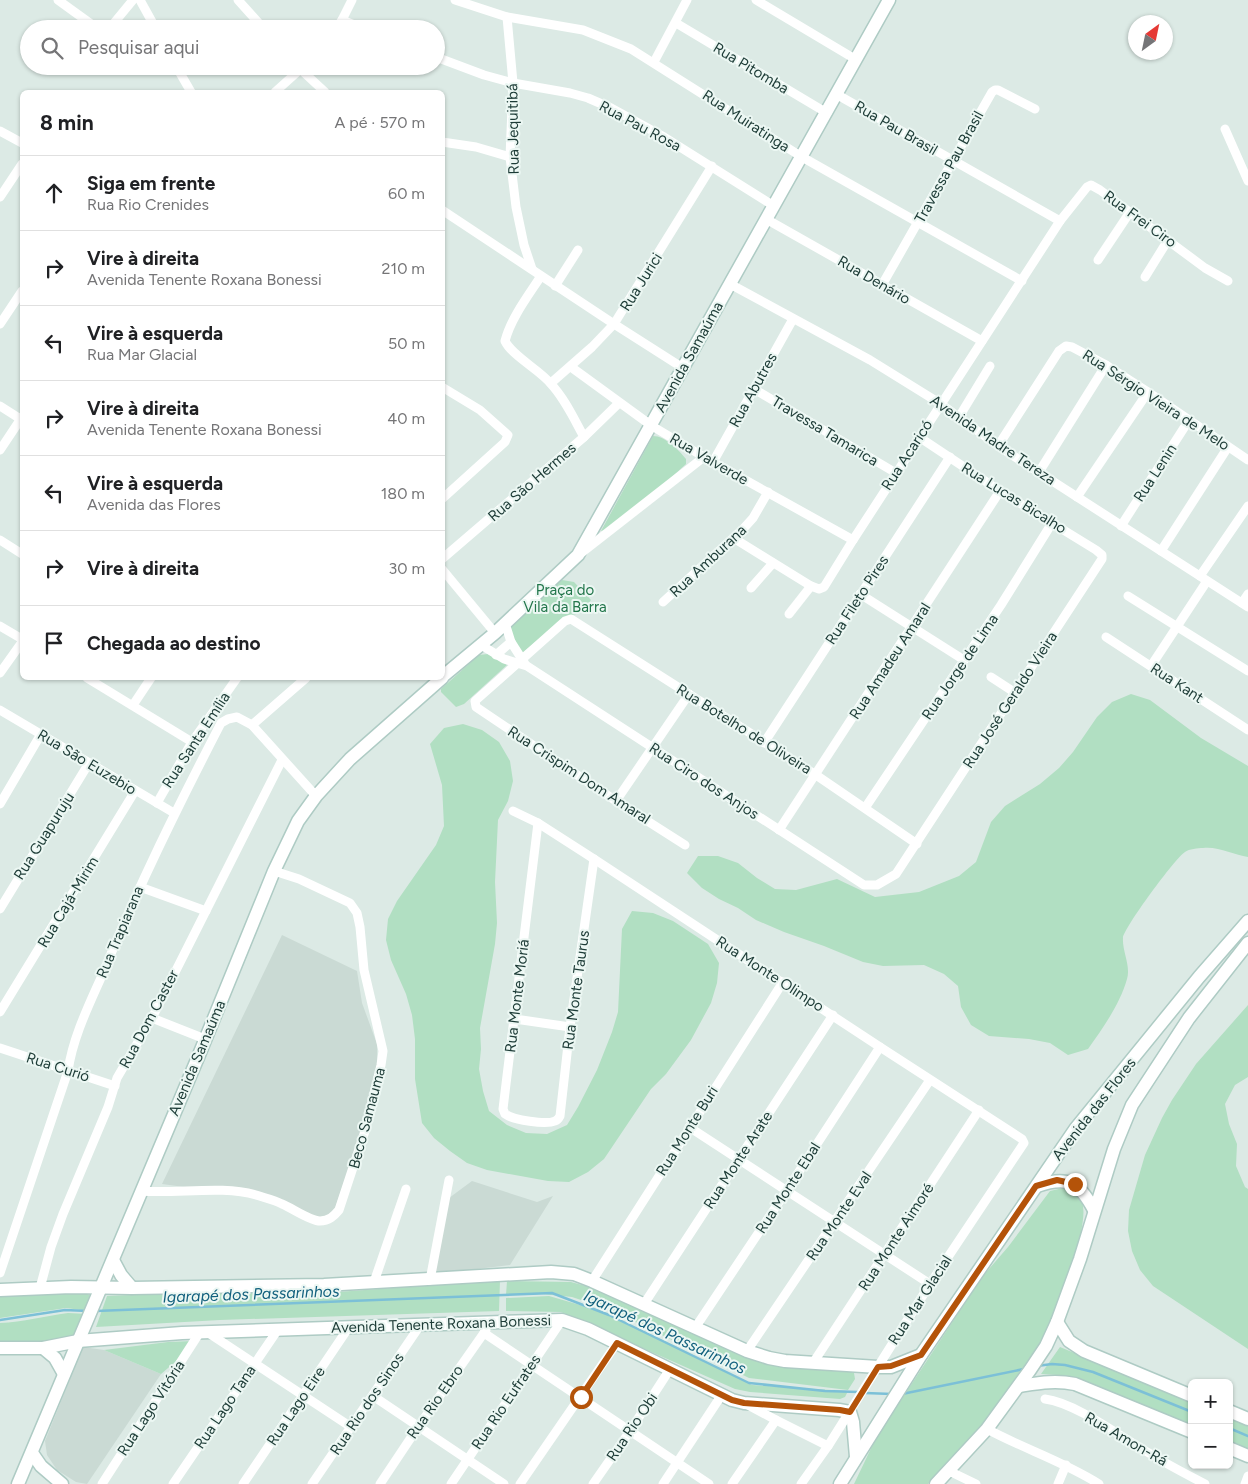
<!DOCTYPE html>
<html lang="pt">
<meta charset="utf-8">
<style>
:root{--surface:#fff;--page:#f6f6f6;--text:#202124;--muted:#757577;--line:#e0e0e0}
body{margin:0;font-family:Figtree,sans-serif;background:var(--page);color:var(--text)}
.controls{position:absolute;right:15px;bottom:15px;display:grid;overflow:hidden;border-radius:8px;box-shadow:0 1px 4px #0004}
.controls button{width:45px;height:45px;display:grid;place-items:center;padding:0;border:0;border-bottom:1px solid var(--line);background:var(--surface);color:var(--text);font:25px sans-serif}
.compass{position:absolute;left:1128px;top:15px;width:45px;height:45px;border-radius:50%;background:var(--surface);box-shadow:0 1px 4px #0004;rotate:33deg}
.stop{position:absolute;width:15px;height:15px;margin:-11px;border:4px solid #b45309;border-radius:50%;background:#fff}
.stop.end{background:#b45309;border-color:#fff;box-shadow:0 1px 5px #0008}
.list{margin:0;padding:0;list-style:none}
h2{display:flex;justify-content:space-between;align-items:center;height:65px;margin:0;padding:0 20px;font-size:21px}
h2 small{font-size:16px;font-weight:400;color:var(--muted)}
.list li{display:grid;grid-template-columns:32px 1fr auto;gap:15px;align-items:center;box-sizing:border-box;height:75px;padding:0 20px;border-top:1px solid var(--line)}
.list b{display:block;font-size:19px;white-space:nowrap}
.list p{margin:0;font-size:16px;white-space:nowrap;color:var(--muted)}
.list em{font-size:16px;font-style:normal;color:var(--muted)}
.icon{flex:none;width:28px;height:28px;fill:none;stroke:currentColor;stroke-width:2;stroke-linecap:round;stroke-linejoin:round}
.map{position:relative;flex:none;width:1248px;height:1484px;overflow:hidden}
.search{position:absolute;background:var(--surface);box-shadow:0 1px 4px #0004;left:20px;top:20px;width:425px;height:55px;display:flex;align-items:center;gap:12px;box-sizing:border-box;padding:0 18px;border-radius:28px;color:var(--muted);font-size:19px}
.panel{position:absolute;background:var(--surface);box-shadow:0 1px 4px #0004;left:20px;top:90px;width:425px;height:590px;border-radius:8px}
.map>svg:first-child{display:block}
</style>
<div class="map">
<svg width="1248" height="1484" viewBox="0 0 1248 1484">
<rect width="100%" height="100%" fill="#dceae5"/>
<g fill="#cadad4">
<polygon points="282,935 357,971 362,1003 377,1044 377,1065 363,1127 334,1211 324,1219 314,1216 280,1200 162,1184"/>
<polygon points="472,1181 537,1202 553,1196 510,1265 435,1274 449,1198"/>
<polygon points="83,1347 104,1350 161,1374 87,1484 76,1482 57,1470 47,1455 45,1441"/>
</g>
<g fill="#b1dfc2">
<path d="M653 436C665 436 679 450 686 459V464C668 480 621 528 601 531Z"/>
<polygon points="562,580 574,582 591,600 581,613 567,616 522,653 511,635 511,627 514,621 536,605 555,583"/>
<polygon points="488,654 507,665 464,704 456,707 441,692 441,689 479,655"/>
<path d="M1131 694 1150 700 1201 738 1248 766V857C1234 855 1218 846 1203 848 1198 848 1189 849 1185 852 1176 857 1123 929 1123 938 1122 951 1131 966 1127 979 1120 1004 1103 1028 1088 1049L1068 1055 1050 1043 1029 1039 989 1036 971 1025 961 1007 958 986 944 974 924 965 883 966 863 962 824 946 784 932 756 920 738 908 719 899 702 888 687 873 698 856H718L738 863 757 878 775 889 796 890 837 879 875 897 919 892 959 876 976 862 991 822 1005 806 1040 784 1059 768 1073 752 1097 717 1112 702Z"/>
<polygon points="463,724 482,730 499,742 510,761 513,781 508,801 498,820 495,882 497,923 495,944 480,1028 481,1049 479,1069 483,1091 489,1111 507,1125 526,1133 547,1134 567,1125 578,1107 597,1070 612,1032 618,1012 622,929 632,911 653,913 673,921 708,944 719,963 717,983 711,1003 691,1040 666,1074 651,1089 604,1159 588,1172 569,1182 548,1181 487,1170 467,1163 450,1151 434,1138 422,1123 415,1079 415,1039 412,1015 406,994 391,960 386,940 388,919 397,901 436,845 444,826 442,785 430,744 444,728"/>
<polygon points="1248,1005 1248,1077 1235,1085 1225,1104 1229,1124 1237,1144 1236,1166 1245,1187 1248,1189 1248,1349 1153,1286 1140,1270 1132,1251 1128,1231 1129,1210 1145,1155 1162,1118 1172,1100 1196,1064"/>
<path d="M1063 1188C1089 1193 1084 1213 1081 1233 1063 1330 998 1417 928 1484H854L876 1438 982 1277 1008 1247 1050 1191Z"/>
<polygon points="500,1280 499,1311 220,1320 96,1327 107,1296 151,1294 338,1292"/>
<polygon points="507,1281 571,1282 593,1288 762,1361 847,1370 854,1373 855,1379 848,1390 749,1378 611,1310 572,1297 542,1294 506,1295"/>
<polygon points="58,1293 85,1293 91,1296 89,1311 66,1308 0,1318 0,1296"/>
<polygon points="549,1296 587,1307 608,1315 673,1345 752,1385 848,1391 845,1397 840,1399 750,1392 735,1389 561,1312 506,1311 506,1298"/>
<path d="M68 1313 88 1314 73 1339 44 1343H0V1323C23 1322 45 1316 68 1313Z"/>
<polygon points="193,1341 194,1346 161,1374 104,1350 168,1342"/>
<polygon points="1060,1347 1192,1402 1192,1427 1074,1379 1057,1375 1041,1374"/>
<polygon points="1229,1417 1248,1425 1248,1451 1229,1443"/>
</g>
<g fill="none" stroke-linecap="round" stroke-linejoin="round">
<g stroke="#7cc0d7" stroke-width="2.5">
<polyline points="96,1311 552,1293 609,1315 749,1383 825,1391 859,1392"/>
<polyline points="0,1320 65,1310 88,1311"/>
<polyline points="1037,1366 1052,1364 1065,1365 1093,1372 1192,1412"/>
<polyline points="865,1393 892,1394"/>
<polyline points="902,1394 1024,1369"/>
<polyline points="1229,1428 1248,1436"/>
</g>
<g stroke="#aecbc4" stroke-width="15">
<g id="secondary">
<polyline points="442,677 495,633 578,555 889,0"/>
<path d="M1037 1186C1068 1175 1079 1182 1094 1210"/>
<polyline points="113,1260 121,1275 132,1288"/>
<polyline points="0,1290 71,1287 132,1288 324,1285 551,1272 574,1274 592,1281 747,1351 769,1358 785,1361 878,1367 891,1367 921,1355"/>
<polyline points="1057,1322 1069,1341 1084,1351 1192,1396"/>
<polyline points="0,1348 43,1348 78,1341 182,1333 562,1320 588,1329 732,1400 744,1403 839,1410 850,1412 853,1422 856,1457"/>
<polyline points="43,1348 55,1358 64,1374"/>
<path d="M1019 1386C1039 1383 1055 1380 1075 1384L1192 1432"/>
<polyline points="1229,1411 1248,1419"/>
<polyline points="1229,1448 1248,1456"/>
<polyline points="32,1453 41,1466 62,1484"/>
<polyline points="18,1484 199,1055 274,871 298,821 316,796 350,759 442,678"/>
<polyline points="840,1484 921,1355 1076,1128 1199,977 1248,921"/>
<polyline points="936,1484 987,1429 1030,1370 1046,1346 1057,1322 1080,1259 1114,1149 1132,1105 1189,1018 1248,943"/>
</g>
</g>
<g stroke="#fff" stroke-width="9">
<polyline points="58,0 98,29"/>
<polyline points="140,0 156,29"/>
<polyline points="238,0 264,29"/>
<polyline points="455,0 507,17 583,30 631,49 802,157 1022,281"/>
<polyline points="756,0 855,59"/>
<polyline points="507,17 513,83 510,157 516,207 524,245 532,269"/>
<polyline points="342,20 364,29"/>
<polyline points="676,23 827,113"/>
<polyline points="109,29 133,0"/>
<polyline points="336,29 342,20 352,0"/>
<polyline points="436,57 484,75 513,83 570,93 588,98 611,108 664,137 774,206"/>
<polyline points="654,62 687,0"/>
<polyline points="176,66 191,92"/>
<polyline points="298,67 325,92"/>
<polyline points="275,92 304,66"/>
<polyline points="836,94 1060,221"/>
<polyline points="1225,129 1248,181"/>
<polyline points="0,131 22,143"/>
<polyline points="442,142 476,147 510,157"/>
<polyline points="0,197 22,164"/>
<polyline points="442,210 614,324 683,368"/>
<polyline points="766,219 982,341"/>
<polyline points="1098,260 1130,212"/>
<path d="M541 276C528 296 511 318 505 341 512 356 540 370 551 384 565 399 574 419 584 437"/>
<polyline points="1145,277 1168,240"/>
<polyline points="730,284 870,360 941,404 998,446 1248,607"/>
<polyline points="882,285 992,92 995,90 998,90 1035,109"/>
<polyline points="555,286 578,250"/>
<polyline points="0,324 22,291"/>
<polyline points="571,367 652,426 704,457 853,540"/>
<polyline points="551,383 592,347 614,324 712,166"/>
<polyline points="442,387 480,410 508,435 505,442 442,499"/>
<polyline points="754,389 896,473"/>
<polyline points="0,406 22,420"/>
<polyline points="959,417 990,366"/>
<polyline points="998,446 1059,351 1066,346 1072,347 1106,365 1148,392 1248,460"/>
<polyline points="0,450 22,417"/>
<polyline points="713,462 793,319"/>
<polyline points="1039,472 1106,365"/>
<polyline points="1077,497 1148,392"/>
<polyline points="1121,526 1189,420"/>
<polyline points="735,539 811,586 819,589 824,587 853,540 1060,221 1087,187 1091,185 1100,190 1205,268 1228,281"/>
<polyline points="0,540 22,554"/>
<polyline points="1161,551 1228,447"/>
<polyline points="580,554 704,457"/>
<polyline points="442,559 584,437 619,403"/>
<polyline points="442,569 495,633"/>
<polyline points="1200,576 1248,506"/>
<polyline points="751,588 773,563"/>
<polyline points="860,594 964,660"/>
<polyline points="1128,596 1248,671"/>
<polyline points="663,602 744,528 753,518 768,492"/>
<polyline points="1242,603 1248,594"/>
<polyline points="789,614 811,586"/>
<polyline points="505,623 511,642 525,664"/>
<polyline points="0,626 22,639"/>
<polyline points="1106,637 1248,730"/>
<polyline points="481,645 504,659 527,666 864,885 877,885 896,874 1102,559 1102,555 1096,550 1000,491 925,441"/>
<polyline points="496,655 511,642"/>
<polyline points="1151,666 1207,581"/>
<polyline points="0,673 22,642"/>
<polyline points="991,677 1014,692"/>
<polyline points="87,678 192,742"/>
<polyline points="133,705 151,678"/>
<polyline points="0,710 174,813"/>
<polyline points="252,725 306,678"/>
<polyline points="764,743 950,457"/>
<polyline points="616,801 689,694"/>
<polyline points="157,803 192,742 237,678"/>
<polyline points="0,804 41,734"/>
<polyline points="865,808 1001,605 1052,523"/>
<polyline points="513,811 538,823 594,859 880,1047 1022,1139 1024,1143 930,1284 828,1446 801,1484"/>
<path d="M538 823 506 1084 503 1109 505 1114C513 1120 546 1125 555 1121 558 1120 559 1118 560 1116L570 1027 594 859"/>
<polyline points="779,830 1000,491"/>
<polyline points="685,845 616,801 476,707 475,701 565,621 571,619 816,775 917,844"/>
<polyline points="140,887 206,911"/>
<polyline points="0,909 89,763"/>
<polyline points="0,1012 135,791"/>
<polyline points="152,1018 205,1039"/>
<polyline points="515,1019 570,1027"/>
<polyline points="0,1048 115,1086"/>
<polyline points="689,1127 930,1284"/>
<path d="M141 1191C177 1194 223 1185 256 1195 265 1198 274 1200 282 1204 292 1208 310 1221 320 1221 329 1221 334 1216 339 1210L365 1131 381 1065 383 1051 364 970 360 927 357 913 350 903 299 879 274 871"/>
<path d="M0 1273 68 1071C73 1036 90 1003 104 971 138 886 179 804 221 723L228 719 237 717 252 725 316 796"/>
<polyline points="430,1280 449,1180"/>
<polyline points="592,1281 783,982"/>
<polyline points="374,1282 406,1189"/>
<polyline points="40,1288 51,1247 63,1214 108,1107 117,1078 152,1018 282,760"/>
<polyline points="644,1304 833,1015"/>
<polyline points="695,1328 787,1190 880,1047"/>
<polyline points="207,1332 351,1427"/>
<polyline points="484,1333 709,1484"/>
<polyline points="747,1351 930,1080"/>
<polyline points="813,1363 979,1110"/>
<polyline points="373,1396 504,1484"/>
<path d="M1045 1399C1077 1403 1125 1440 1154 1456 1170 1466 1188 1475 1205 1484"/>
<polyline points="748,1405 776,1420 828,1446"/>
<path d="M987 1429C1024 1449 1063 1461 1099 1484"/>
<polyline points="949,1471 976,1484"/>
<polyline points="102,1484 200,1332"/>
<polyline points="173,1484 277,1331"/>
<polyline points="243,1484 349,1327"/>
<polyline points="312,1484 421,1324"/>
<polyline points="380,1484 418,1427 486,1330"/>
<polyline points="451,1484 562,1320"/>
<polyline points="520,1484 617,1343"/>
<polyline points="593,1484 630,1431 670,1369"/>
<polyline points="663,1484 721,1396"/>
<polyline points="732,1484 776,1420"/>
<polyline points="1058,1484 1066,1465"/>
<polyline points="1245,1484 1248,1476"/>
</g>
<use href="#secondary" stroke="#fff" stroke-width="12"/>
</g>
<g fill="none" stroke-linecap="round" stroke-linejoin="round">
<polyline stroke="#b45309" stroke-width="6" points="581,1397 617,1343 732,1400 744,1403 840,1410 850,1412 878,1367 891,1366 921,1355 1036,1186 1057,1180 1075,1184"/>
</g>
<g text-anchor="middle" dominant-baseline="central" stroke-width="4" stroke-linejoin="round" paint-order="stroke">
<g font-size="15" fill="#1c3b36" stroke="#ecf7f3">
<text transform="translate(751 68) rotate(31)">Rua Pitomba</text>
<text transform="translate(746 121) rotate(33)">Rua Muiratinga</text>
<text transform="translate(640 126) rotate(28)">Rua Pau Rosa</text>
<text transform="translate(896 128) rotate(30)">Rua Pau Brasil</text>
<text transform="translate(513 129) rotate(-91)">Rua Jequitibá</text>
<text transform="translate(949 167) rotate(-61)">Travessa Pau Brasil</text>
<text transform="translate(1140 219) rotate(36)">Rua Frei Ciro</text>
<text transform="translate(874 280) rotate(30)">Rua Denário</text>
<text transform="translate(641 282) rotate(-58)">Rua Jurici</text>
<text transform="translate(689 357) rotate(-61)">Avenida Samaúma</text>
<text transform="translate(753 390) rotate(-61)">Rua Abutres</text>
<text transform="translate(1156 400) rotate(33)">Rua Sérgio Vieira de Melo</text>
<text transform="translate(825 431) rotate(31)">Travessa Tamarica</text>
<text transform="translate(993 440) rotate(34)">Avenida Madre Tereza</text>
<text transform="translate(907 455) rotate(-57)">Rua Acaricó</text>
<text transform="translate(709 459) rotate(30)">Rua Valverde</text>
<text transform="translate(1155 473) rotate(-57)">Rua Lenin</text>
<text transform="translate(532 482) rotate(-41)">Rua São Hermes</text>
<text transform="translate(1014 498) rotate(32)">Rua Lucas Bicalho</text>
<text transform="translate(708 561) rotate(-43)">Rua Amburana</text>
<text transform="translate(857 600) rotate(-57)">Rua Fileto Pires</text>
<text transform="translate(890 661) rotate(-57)">Rua Amadeu Amaral</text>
<text transform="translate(960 667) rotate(-56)">Rua Jorge de Lima</text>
<text transform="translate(1177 683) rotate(33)">Rua Kant</text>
<text transform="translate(1010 700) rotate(-57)">Rua José Geraldo Vieira</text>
<text transform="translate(744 729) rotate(32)">Rua Botelho de Oliveira</text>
<text transform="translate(196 740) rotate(-57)">Rua Santa Emília</text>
<text transform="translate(87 762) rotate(31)">Rua São Euzebio</text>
<text transform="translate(579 775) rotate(33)">Rua Crispim Dom Amaral</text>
<text transform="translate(704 781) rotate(33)">Rua Ciro dos Anjos</text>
<text transform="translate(44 836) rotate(-58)">Rua Guapuruju</text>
<text transform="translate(68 902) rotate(-59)">Rua Cajá-Mirim</text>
<text transform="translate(120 932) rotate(-67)">Rua Trapiarana</text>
<text transform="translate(770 974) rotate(33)">Rua Monte Olimpo</text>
<text transform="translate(576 990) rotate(-82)">Rua Monte Taurus</text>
<text transform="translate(517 996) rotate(-83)">Rua Monte Moriá</text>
<text transform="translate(149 1019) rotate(-62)">Rua Dom Caster</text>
<text transform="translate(197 1058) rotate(-67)">Avenida Samaúma</text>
<text transform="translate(58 1067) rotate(18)">Rua Curió</text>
<text transform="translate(1094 1109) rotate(-52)">Avenida das Flores</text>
<text transform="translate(367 1118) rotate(-75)">Beco Samauma</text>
<text transform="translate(687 1131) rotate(-58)">Rua Monte Buri</text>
<text transform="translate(738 1160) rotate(-57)">Rua Monte Arate</text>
<text transform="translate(788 1188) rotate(-57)">Rua Monte Ebal</text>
<text transform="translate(839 1216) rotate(-56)">Rua Monte Eval</text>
<text transform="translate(896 1237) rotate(-57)">Rua Monte Aimoré</text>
<text transform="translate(920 1300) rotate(-57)">Rua Mar Glacial</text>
<text transform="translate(441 1324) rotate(-2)">Avenida Tenente Roxana Bonessi</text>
<text transform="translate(435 1402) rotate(-55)">Rua Rio Ebro</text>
<text transform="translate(506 1402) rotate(-56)">Rua Rio Eufrates</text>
<text transform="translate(367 1404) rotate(-56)">Rua Rio dos Sinos</text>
<text transform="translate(296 1406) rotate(-56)">Rua Lago Eire</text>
<text transform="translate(225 1407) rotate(-56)">Rua Lago Tana</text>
<text transform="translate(151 1408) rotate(-57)">Rua Lago Vitória</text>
<text transform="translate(632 1427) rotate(-56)">Rua Rio Obi</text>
<text transform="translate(1126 1439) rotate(30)">Rua Amon-Rá</text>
</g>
<g font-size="15" fill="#22764b" stroke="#ecf7f3">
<text x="565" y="590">Praça do<tspan x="565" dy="17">Vila da Barra</tspan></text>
</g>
<g font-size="16" font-style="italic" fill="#11607d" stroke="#ecf7f3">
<text transform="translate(251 1294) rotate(-2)">Igarapé dos Passarinhos</text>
<text transform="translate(665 1332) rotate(25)">Igarapé dos Passarinhos</text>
</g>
</g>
</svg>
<div class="controls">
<button>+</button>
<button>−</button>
</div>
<svg class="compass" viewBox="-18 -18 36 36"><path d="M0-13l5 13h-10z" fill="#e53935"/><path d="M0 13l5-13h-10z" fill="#757577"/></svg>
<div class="stop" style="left:581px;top:1397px"></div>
<div class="stop end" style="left:1075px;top:1184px"></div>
<div class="search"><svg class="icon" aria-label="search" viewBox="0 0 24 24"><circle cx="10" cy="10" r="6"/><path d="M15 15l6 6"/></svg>Pesquisar aqui</div>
<section class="panel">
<h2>8 min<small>A pé · 570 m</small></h2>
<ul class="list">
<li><svg class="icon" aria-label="ahead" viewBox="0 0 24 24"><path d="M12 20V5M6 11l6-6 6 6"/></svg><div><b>Siga em frente</b><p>Rua Rio Crenides</p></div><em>60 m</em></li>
<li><svg class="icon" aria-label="right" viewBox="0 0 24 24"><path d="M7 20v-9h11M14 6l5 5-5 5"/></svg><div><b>Vire à direita</b><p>Avenida Tenente Roxana Bonessi</p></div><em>210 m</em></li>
<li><svg class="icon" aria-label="left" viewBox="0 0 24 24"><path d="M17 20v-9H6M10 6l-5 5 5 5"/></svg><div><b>Vire à esquerda</b><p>Rua Mar Glacial</p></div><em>50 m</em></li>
<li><svg class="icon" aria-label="right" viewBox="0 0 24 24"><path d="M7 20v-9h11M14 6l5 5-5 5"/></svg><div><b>Vire à direita</b><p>Avenida Tenente Roxana Bonessi</p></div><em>40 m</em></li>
<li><svg class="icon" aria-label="left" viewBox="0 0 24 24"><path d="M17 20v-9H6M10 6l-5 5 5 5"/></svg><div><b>Vire à esquerda</b><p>Avenida das Flores</p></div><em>180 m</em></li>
<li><svg class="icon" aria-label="right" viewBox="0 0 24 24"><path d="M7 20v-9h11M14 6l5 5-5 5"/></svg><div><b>Vire à direita</b></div><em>30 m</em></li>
<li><svg class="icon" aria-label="arrive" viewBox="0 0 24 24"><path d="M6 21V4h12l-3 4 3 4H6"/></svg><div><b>Chegada ao destino</b></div></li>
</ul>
</section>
</div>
